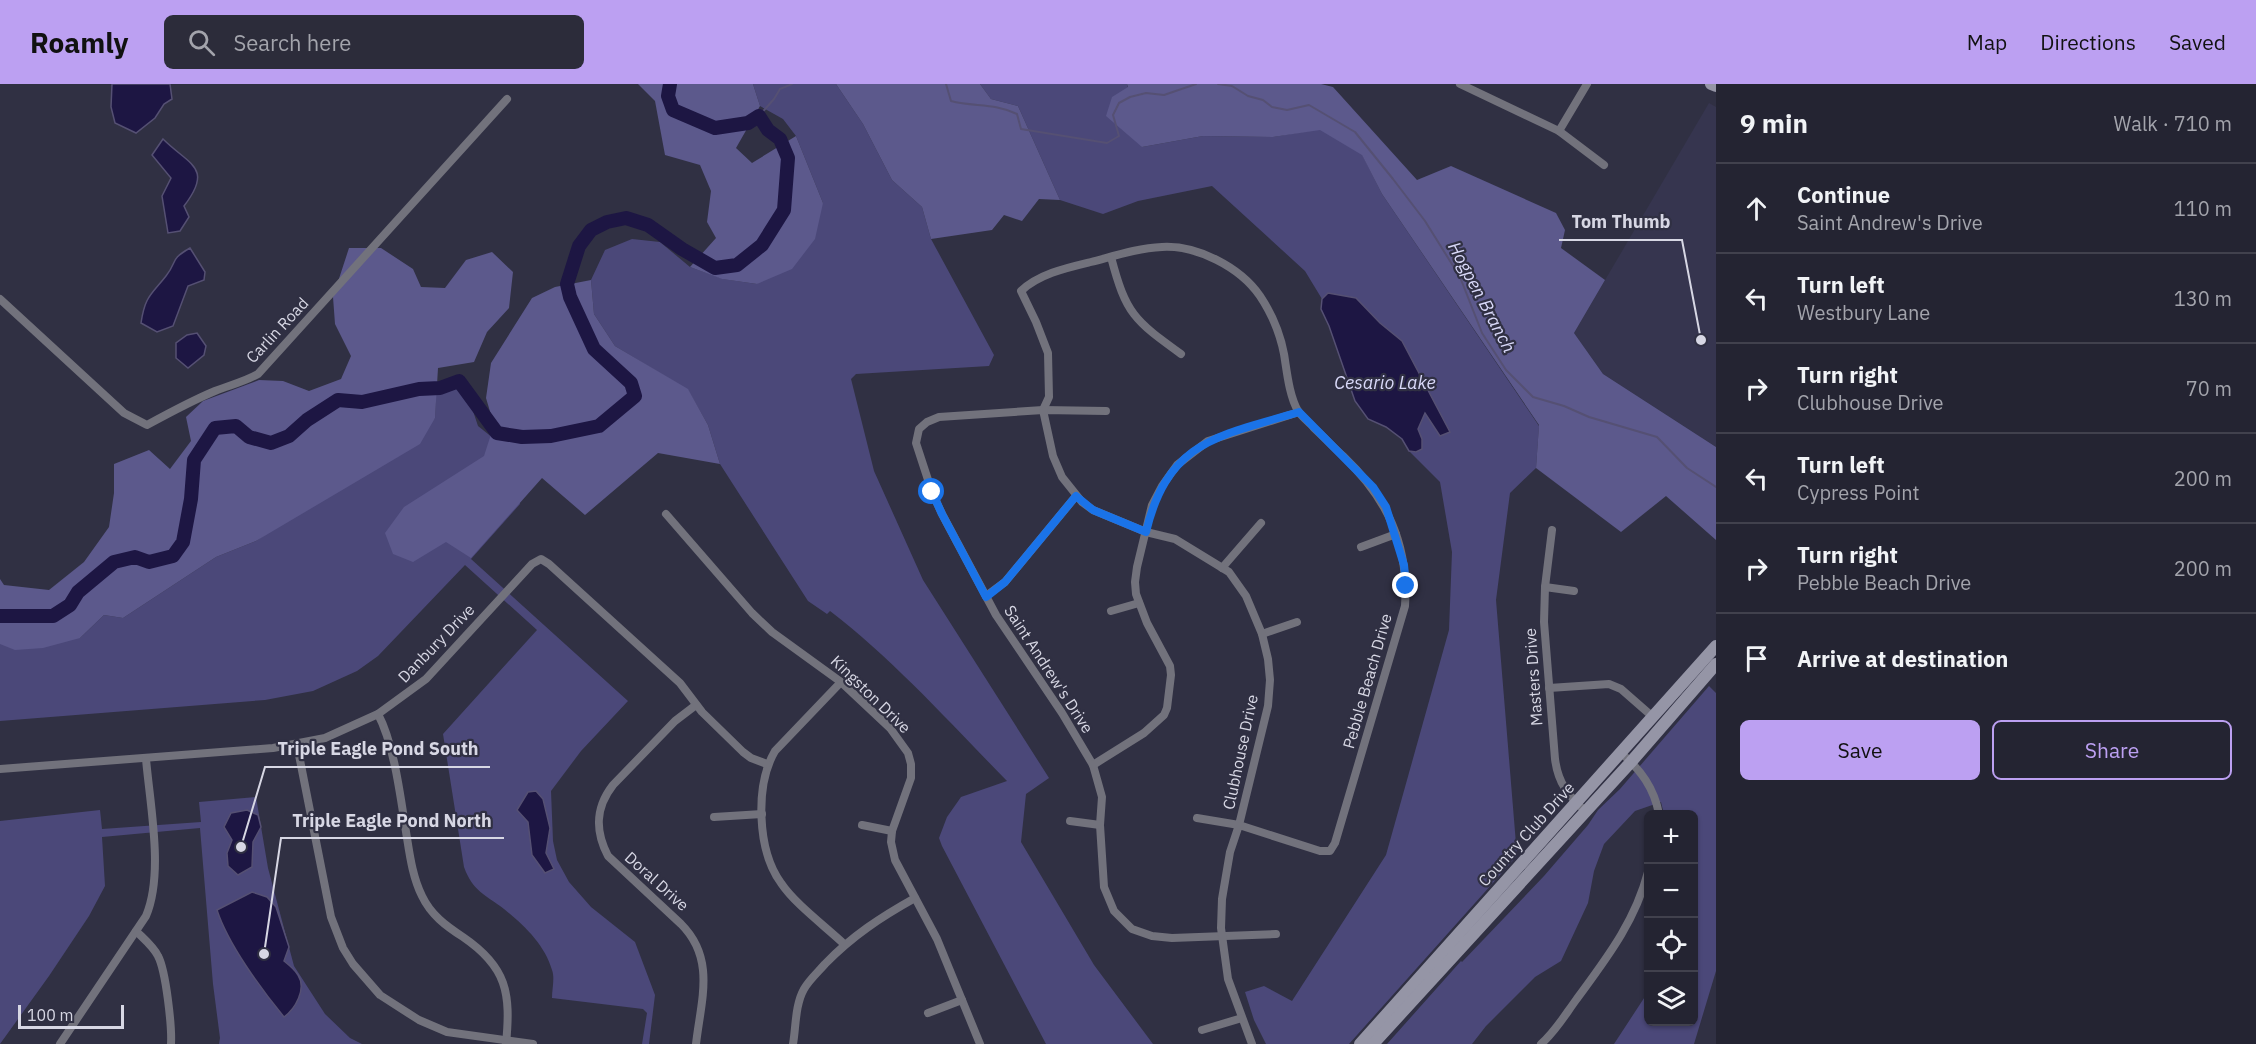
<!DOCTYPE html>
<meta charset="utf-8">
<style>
:root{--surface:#242432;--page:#2c2c3a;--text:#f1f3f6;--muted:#a3a4ac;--line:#41414d;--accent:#bca0f2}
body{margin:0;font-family:"IBM Plex Sans",sans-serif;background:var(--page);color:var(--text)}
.controls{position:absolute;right:18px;bottom:18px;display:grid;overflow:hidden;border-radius:9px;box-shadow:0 2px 4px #0004}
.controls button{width:54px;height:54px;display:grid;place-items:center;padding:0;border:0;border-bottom:2px solid var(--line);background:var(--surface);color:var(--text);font:30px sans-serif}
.scale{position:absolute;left:18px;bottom:15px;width:106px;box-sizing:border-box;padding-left:6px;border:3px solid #d7d7e4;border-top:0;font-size:16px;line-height:21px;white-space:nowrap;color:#d7d7e4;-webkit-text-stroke:4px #303043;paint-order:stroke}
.stop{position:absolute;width:18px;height:18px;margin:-14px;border:4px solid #1a73e8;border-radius:50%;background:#fff}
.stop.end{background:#1a73e8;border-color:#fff;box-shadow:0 2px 6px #0008}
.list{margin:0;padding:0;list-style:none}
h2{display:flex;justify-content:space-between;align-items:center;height:78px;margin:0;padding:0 24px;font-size:26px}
h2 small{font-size:20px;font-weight:400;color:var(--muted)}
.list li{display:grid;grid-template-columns:39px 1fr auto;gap:18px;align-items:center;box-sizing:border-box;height:90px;padding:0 24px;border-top:2px solid var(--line)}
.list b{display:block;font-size:22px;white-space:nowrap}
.list p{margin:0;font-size:20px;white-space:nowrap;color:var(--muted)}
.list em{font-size:20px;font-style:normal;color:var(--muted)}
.actions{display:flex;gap:12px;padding:18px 24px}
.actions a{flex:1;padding:14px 0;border:2px solid var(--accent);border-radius:9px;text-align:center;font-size:21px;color:var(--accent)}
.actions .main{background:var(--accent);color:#111}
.icon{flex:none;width:33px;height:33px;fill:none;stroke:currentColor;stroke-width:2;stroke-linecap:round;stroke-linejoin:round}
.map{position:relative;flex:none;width:1716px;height:960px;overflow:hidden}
header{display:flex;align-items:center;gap:36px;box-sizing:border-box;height:84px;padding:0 30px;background:var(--accent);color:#111}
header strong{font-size:28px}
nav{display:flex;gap:33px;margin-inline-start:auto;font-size:21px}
.search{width:420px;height:54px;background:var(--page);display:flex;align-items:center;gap:15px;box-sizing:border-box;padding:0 21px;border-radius:9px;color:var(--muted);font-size:22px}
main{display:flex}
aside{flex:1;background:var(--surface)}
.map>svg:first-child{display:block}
</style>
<header>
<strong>Roamly</strong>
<div class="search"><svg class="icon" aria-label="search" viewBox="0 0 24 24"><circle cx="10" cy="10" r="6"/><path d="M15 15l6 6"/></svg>Search here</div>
<nav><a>Map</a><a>Directions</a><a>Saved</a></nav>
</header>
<main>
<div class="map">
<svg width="1716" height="960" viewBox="0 0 1716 960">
<rect width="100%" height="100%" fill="#303043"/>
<polygon fill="#36354f" points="1709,19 1716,23 1716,363 1603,290 1574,249"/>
<g fill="#4b4879">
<path d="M753 0H836L863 40 892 96 922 123 931 155 994 271 989 282 856 290 851 295 874 387 923 496 1049 694 1026 710 1021 758 1094 881 1153 960H1046L942 762 939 754 947 733 961 713 1007 697C950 639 895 577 830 527L827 530 808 517 720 380 708 341 688 306 615 262 594 230 591 196 605 166 632 155 660 158 690 183 723 195 757 200 823 119 796 52 783 35 760 22Z"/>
<polygon points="980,0 1127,0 1142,63 1203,52 1273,53 1320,45 1362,70 1382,110 1539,342 1536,384 1510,409 1496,516 1517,772 1349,960 1266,960 1254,936 1245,908 1264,902 1292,917 1386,771 1449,546 1452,468 1440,398 1409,367 1402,355 1386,343 1368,335 1355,317 1329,242 1321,225 1322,215 1305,187 1212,102 1138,117 1103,130 1060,116 1018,22 991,15"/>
<path d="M455 304 469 315 478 342 508 366 520 420 471 475 628 617 581 667 551 707 553 757 557 776 569 798 591 823 635 858 655 911 649 960H642L647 929 643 925 552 914C552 905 555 894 552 886 545 861 524 841 504 825 485 810 473 808 464 783L443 650 537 546 465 481 378 572 357 587 313 607 265 616 0 637V544L80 554 104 531 123 534 216 473 256 457 435 334 436 306Z"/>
<polygon points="1709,602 1716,609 1716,887 1694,960 1614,960 1648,908 1648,938 1694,938 1694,730 1664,730 1661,718 1635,727 1604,760 1594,787 1588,819 1561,877 1535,893 1486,942 1472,960 1387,960 1461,877 1462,878 1544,792 1588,741 1598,726 1620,705"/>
<polygon points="256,713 268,784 294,882 325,930 350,954 362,960 219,960 220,954 213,900 200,744 102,753 105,802 89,832 49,892 0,960 0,737 100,726 102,745 201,738 199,718"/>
</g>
<g fill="#5c598c">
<polygon points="638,0 753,0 760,22 736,64 752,79 796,52 823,119 815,155 792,185 757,200 722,195 690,183 716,154 707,138 711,107 700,81 665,71 655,17"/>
<polygon points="836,0 980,0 991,15 1018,22 1060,116 1039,115 1022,137 1004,131 992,146 931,155 922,123 892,96 863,40"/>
<polygon points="1127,0 1321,0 1333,3 1417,96 1451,82 1556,129 1565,146 1561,164 1605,196 1574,249 1603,290 1716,363 1716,456 1666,412 1621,448 1536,384 1539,341 1382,110 1362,71 1320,46 1273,53 1203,52 1142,63 1106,32 1112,13 1128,3"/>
<polygon points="349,164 381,164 413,185 421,203 445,204 466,176 492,168 513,188 509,224 487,248 474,278 438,284 435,334 420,360 256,457 216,473 123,534 104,531 80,554 43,564 15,566 0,560 0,495 4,501 49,506 84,478 109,443 114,409 114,380 149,366 170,385 191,357 186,333 203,317 259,296 283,297 309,307 341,295 351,272 335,240 333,213"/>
<polygon points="591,196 594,230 615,262 688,305 708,341 720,380 658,369 585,431 542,394 471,474 446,458 413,478 393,470 385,449 404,423 484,372 494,341 486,314 491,279 532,214 555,203"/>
</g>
<g fill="#1d1643" stroke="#555073" stroke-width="1.5">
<polygon points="112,0 170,0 172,15 164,20 155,34 136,49 115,39 111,23"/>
<path d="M163 55C189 81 214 83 184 122L189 133 180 147 168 149 162 112 171 94 152 71Z"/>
<path d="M190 164 205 188 204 196 188 202 173 242 157 248 141 239C145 212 151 211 166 192 178 177 169 176 190 164Z"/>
<polygon points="1328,209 1356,214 1380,239 1402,257 1450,348 1440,352 1425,329 1418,345 1422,355 1422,365 1416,368 1409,367 1402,355 1386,343 1368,335 1355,317 1329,242 1321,225 1322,215"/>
<polygon points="197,249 206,262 204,271 188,284 176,274 176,259 187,251"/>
<polygon points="536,707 543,715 550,744 546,769 554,785 545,789 532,771 528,738 517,726 528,708"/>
<polygon points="247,726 258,731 261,743 253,758 252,783 238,791 228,782 227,769 232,756 224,743 231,729"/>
<path d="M252 808 267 813 276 823 289 863 284 877C289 881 295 886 298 891 307 905 295 925 284 933 261 905 228 860 217 826Z"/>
</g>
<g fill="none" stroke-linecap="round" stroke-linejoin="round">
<g stroke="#555073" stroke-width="2">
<path d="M946 0 951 17C974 23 995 19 1017 30L1021 45 1107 59 1119 52 1113 31 1119 19 1130 13 1146 9 1164 11 1196 0"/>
<polyline points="1218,0 1232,2 1248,12 1263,16 1272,23 1287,26 1309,21 1355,48 1393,95 1425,137 1460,193 1482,249 1506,286 1533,313 1564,322 1589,333 1657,353 1687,384 1716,403"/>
<polyline points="759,32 774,15 780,5 792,0"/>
</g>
<polyline stroke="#1d1643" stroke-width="14" points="0,532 53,532 70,521 78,508 114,478 135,473 149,478 173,472 183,458 191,415 194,376 215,344 236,342 249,353 271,359 289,352 307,336 338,316 362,318 419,305 440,304 459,297 497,349 522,353 551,352 599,342 635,312 631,299 594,265 570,213 567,200 579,162 591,146 607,138 626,134 648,141 682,165 715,184 737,181 762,161 784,126 788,74 780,55 768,46 759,32 748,39 715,44 673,26 668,12 670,0"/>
<g stroke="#72727c" stroke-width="8">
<polyline points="1460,0 1559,47 1604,81"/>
<polyline points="1559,47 1587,0"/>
<path d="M1111 173C1126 230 1134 236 1181 270"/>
<path d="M0 215 124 329 147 341C169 329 191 317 215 307 230 301 244 298 258 290L507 15"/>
<polyline points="1106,327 1043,326 939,333 927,338 919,345 916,359 932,408 942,430 996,531 1062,629 1093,681 1102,713 1100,741 1104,803 1114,827 1132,845 1152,852 1172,854 1276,850"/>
<polyline points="666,430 752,529 772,548 841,598 890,644 908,669 911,680 911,694 892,747 891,758 895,776 937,855 980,960"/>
<path d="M1552 446 1545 503 1544 538 1555 675C1558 699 1568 711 1585 727"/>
<polyline points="1361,463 1396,450"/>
<polyline points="1222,484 1261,439"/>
<polyline points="1545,503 1574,507"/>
<polyline points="986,512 1005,498 1076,412"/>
<polyline points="1111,527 1139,519"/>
<polyline points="1262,550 1297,538"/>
<path d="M841 598 775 667C755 701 757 766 781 799 795 820 825 842 844 860"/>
<polyline points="1549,604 1609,600 1621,605 1653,633"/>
<path d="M378 630C395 662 401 718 407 754 410 773 413 794 422 812 431 831 446 842 463 853 507 883 511 909 506 960"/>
<polyline points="297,661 331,833 343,864 353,880 380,911 419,936 447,948 533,960"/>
<path d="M1621 669C1641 686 1654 704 1659 730"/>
<polyline points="1093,681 1144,649 1164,631 1167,624 1171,591 1170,582 1147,539 1136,510 1135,498 1137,483 1152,421 1162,402 1177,381 1208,357 1299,328"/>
<polyline points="0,685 273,664 325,654 378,630 426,595 532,480 541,475 549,480 680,599 702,628 743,668 751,674 767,680"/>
<polyline points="714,733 762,730"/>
<path d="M1197 734 1239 741 1320 767H1330L1335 759 1405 522C1409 460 1387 414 1343 372 1333 363 1324 353 1314 344 1310 339 1302 333 1298 327 1289 311 1287 288 1284 270 1280 249 1272 230 1260 212 1240 183 1197 161 1162 163 1138 164 1114 172 1091 178 1066 184 1039 190 1021 207L1036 238 1048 269 1049 313 1043 326 1053 372 1062 393 1082 418 1093 426 1146 448 1175 455 1229 488 1246 512 1262 550 1268 575 1270 596 1268 622 1239 741 1230 768 1222 815 1221 844 1228 895 1252 960"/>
<polyline points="1070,737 1100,741"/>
<polyline points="862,741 892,747"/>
<path d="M136 847C144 855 153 862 158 872 166 887 172 943 171 960"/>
<polyline points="928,929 962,916"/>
<polyline points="1202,946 1242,934"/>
<path d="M60 960 146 832C164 790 150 721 146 675"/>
<path d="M696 960C701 916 716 875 681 840L608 772C595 747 595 724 613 701L675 637 696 621"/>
<path d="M793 960C796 943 795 921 804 905 809 896 818 888 825 880 852 852 881 833 915 814"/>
<path d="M1541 960C1555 948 1565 931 1576 916 1606 875 1635 838 1648 788"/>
</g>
<g stroke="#9595a6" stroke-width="12">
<polyline points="1711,0 1716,2"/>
<polyline points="1360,960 1716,562"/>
<polyline points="1373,960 1631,678 1716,580"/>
</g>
</g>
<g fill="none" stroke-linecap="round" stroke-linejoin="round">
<path stroke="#1a73e8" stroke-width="8" d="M932 408 942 430 986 513 1005 498 1076 412 1093 426 1146 448C1168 356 1219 352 1299 328L1373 403 1386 423 1404 481 1406 502"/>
</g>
<g text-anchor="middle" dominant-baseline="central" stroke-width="4.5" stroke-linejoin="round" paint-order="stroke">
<g font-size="16" fill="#d7d7e4" stroke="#303043">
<text transform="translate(277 246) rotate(-47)">Carlin Road</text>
<text transform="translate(436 559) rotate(-46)">Danbury Drive</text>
<text transform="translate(1049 585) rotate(57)">Saint Andrew's Drive</text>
<text transform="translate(1533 593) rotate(-94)">Masters Drive</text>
<text transform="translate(1367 597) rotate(-74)">Pebble Beach Drive</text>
<text transform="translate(871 610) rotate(44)">Kingston Drive</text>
<text transform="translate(1240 668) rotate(-78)">Clubhouse Drive</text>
<text transform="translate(1526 750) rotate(-48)">Country Club Drive</text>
<text transform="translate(657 797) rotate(42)">Doral Drive</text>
</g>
<g font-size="18" font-style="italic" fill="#d9d9f9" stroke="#303043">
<text transform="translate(1482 213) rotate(62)">Hogpen Branch</text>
<text x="1385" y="298">Cesario Lake</text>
</g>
</g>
<path fill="none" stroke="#d7d7e4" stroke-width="2" d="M1701 256L1682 156H1559M241 763L265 683H490M264 870L281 754H504"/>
<g fill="#d7d7e4" stroke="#303043" stroke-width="2">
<circle cx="1701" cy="256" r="6"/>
<circle cx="241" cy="763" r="6"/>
<circle cx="264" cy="870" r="6"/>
</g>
<g font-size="18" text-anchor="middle" font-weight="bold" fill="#d7d7e4" stroke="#303043" stroke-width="4.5" stroke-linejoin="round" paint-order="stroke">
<text x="1621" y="144">Tom Thumb</text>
<text x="378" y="671">Triple Eagle Pond South</text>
<text x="392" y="743">Triple Eagle Pond North</text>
</g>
</svg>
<div class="controls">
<button>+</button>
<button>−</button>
<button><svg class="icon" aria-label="locate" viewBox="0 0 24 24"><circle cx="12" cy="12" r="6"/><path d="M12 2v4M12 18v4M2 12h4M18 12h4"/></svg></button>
<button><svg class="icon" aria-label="layers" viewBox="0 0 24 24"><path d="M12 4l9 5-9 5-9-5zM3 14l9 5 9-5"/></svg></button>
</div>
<div class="scale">100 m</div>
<div class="stop" style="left:932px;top:408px"></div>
<div class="stop end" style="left:1406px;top:502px"></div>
</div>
<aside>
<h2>9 min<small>Walk · 710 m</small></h2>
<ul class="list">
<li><svg class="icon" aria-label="ahead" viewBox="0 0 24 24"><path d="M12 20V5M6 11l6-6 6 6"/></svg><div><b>Continue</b><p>Saint Andrew's Drive</p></div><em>110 m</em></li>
<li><svg class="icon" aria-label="left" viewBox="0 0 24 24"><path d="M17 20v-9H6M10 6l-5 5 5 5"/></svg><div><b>Turn left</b><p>Westbury Lane</p></div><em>130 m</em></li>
<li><svg class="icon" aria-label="right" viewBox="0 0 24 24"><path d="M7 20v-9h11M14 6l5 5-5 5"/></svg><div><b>Turn right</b><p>Clubhouse Drive</p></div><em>70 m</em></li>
<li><svg class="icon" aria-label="left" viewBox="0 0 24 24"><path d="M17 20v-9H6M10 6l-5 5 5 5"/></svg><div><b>Turn left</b><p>Cypress Point</p></div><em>200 m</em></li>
<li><svg class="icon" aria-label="right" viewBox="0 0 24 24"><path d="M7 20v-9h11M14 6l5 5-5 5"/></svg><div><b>Turn right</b><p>Pebble Beach Drive</p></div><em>200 m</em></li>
<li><svg class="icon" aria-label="arrive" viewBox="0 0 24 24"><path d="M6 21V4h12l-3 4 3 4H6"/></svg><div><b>Arrive at destination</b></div></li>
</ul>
<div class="actions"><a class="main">Save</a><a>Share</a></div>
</aside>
</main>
